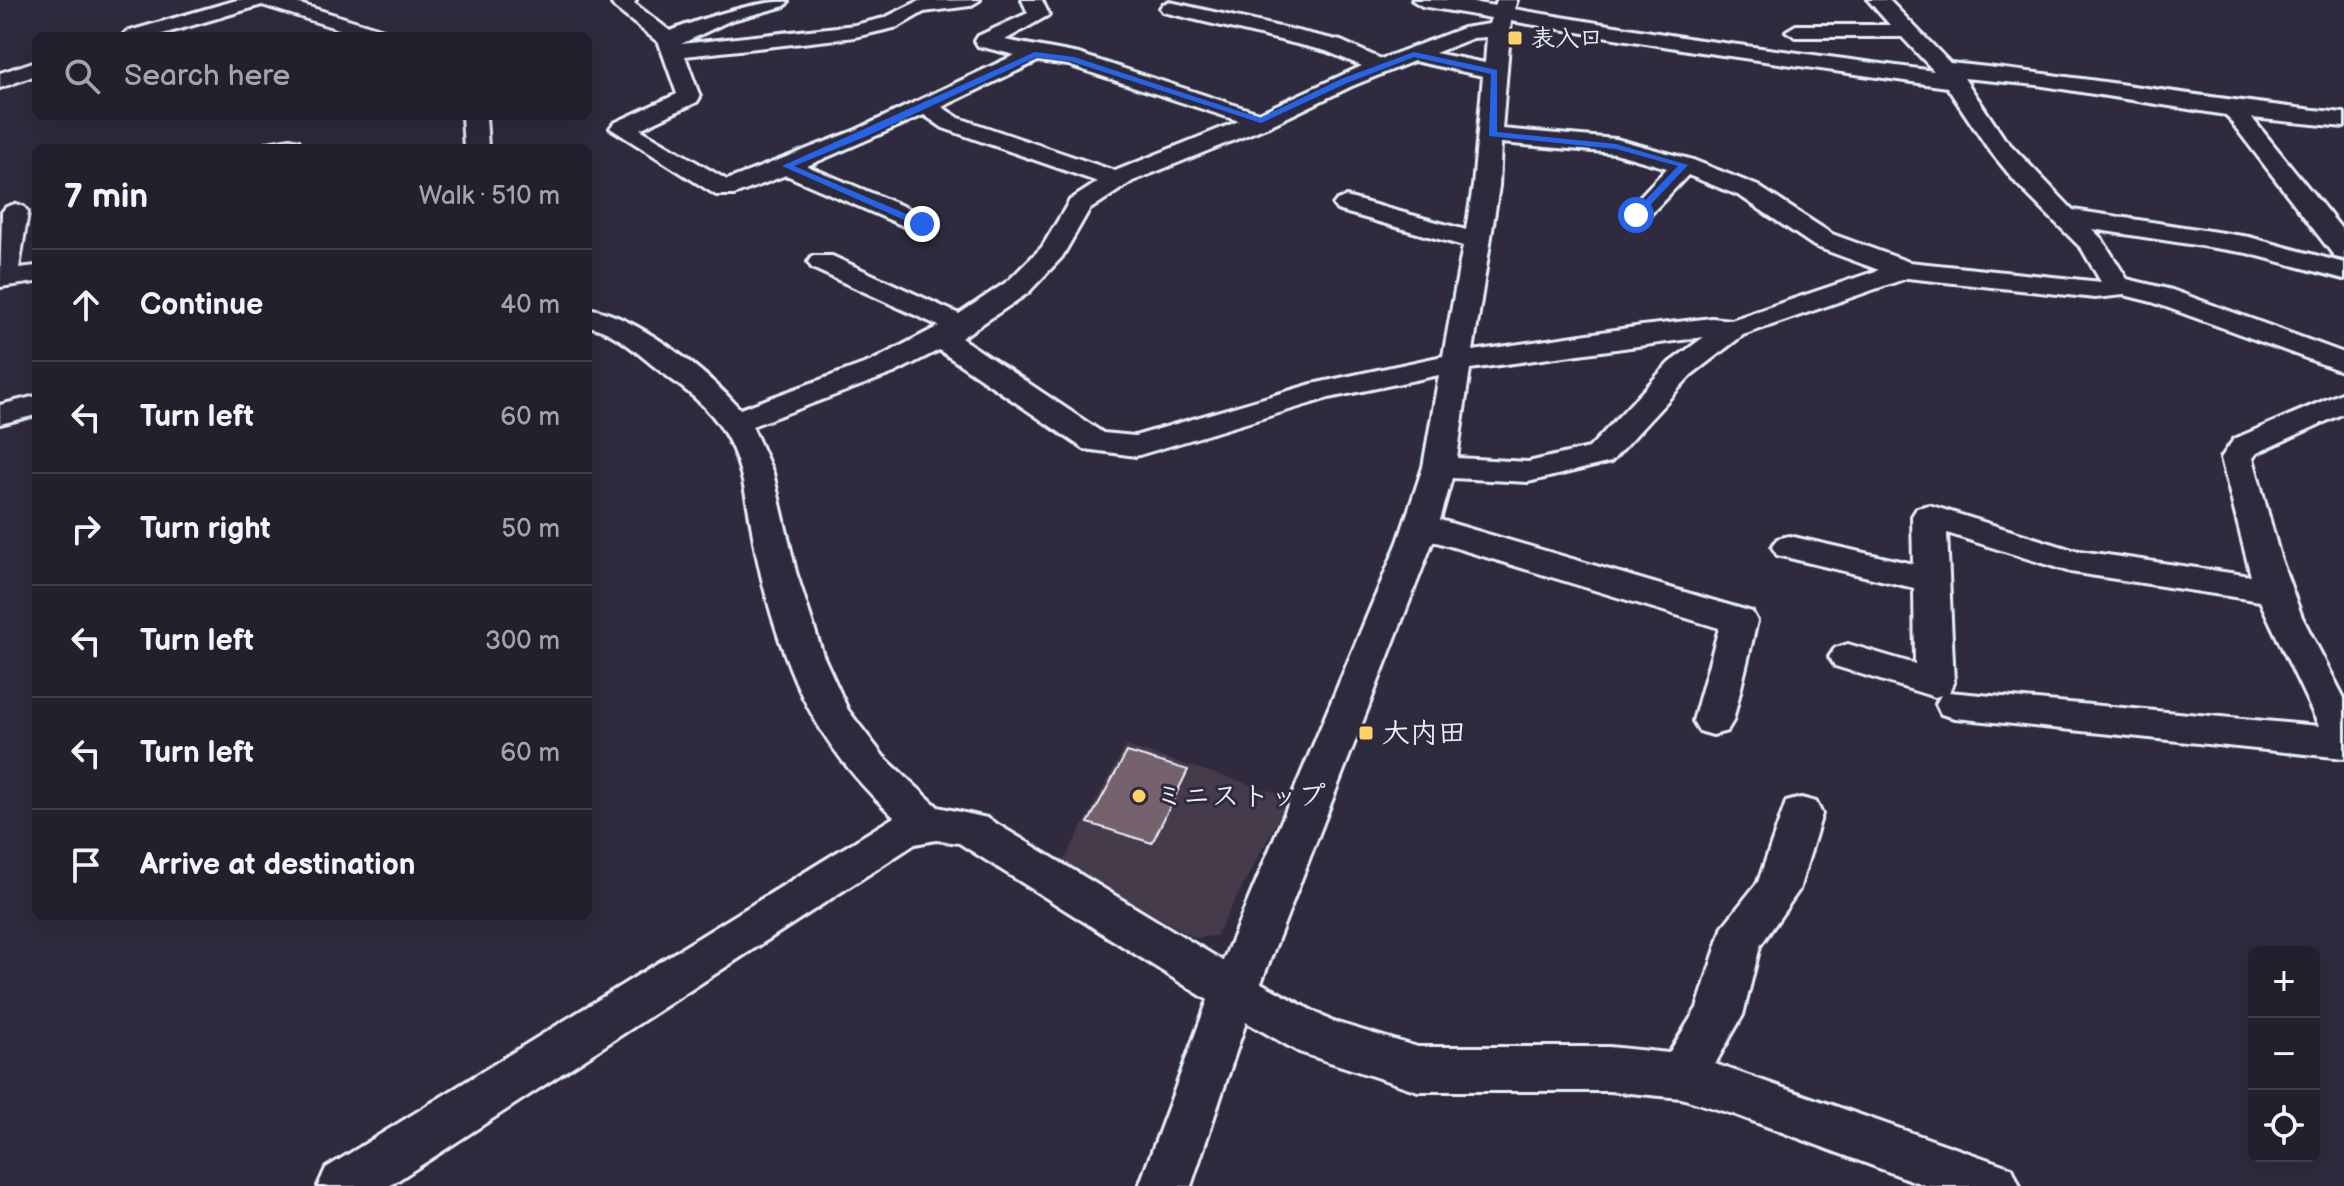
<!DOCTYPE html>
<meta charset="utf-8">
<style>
:root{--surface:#23202e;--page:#2f2d3a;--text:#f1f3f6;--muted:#a3a3aa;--line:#403e4a}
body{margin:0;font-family:"Balsamiq Sans","Klee One",sans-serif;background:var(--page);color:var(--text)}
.controls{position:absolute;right:24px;bottom:24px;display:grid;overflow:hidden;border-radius:12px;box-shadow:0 8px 32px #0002}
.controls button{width:72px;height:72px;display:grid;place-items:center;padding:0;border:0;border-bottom:2px solid var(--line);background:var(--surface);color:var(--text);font:40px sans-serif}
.stop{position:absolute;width:24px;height:24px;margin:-18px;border:6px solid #2563eb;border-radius:50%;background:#fff}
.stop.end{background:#2563eb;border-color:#fff;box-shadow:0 2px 8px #0008}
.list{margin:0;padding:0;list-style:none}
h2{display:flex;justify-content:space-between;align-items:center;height:104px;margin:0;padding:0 32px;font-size:34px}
h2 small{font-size:26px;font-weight:400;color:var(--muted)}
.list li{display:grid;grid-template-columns:52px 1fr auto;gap:24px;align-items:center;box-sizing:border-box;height:112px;padding:0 32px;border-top:2px solid var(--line)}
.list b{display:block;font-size:30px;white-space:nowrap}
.list em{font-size:26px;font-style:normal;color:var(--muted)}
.icon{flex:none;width:44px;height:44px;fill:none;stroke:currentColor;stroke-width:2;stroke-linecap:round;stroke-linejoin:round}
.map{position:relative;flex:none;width:2344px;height:1186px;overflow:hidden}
.search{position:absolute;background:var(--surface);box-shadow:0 8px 32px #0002;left:32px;top:32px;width:560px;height:88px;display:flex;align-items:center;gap:20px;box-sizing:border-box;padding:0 28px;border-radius:12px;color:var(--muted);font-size:30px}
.panel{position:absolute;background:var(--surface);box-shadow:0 8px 32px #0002;left:32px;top:144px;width:560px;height:776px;border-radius:12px}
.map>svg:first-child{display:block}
</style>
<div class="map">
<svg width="2344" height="1186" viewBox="0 0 2344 1186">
<rect width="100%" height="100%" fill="#2f2a3d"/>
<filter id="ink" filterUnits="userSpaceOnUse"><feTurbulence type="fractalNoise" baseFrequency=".0125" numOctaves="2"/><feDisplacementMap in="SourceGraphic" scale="16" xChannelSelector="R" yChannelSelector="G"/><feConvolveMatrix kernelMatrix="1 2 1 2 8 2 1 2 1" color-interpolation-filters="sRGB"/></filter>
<g filter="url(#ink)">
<polygon fill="#443b4b" points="1126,746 1290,797 1216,936 1195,938 1062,864"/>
<polygon fill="#76626c" stroke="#e8f1f8" stroke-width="2" points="1127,752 1188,770 1152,843 1088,823"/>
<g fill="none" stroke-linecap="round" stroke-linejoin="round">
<g stroke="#e8f1f8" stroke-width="6">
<g id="minor">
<polygon points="237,0 287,0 390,32 394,36 361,36 262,5 156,36 122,36 126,32"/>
<path d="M615 0H636L634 3 670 31C700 19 758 0 788 2L785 6 729 21 681 44 855 25 884 18 919 1 980 0 970 6 924 12 898 27 855 37 685 56 700 97 697 102 640 129 727 180 856 130 1015 55 978 46 975 41 978 36 1028 13 1022 0H1042L1049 15 1005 40 1079 54 1259 113 1362 66 1326 51 1163 12 1160 8 1163 4 1170 2 1341 41 1381 59 1463 28 1489 24 1491 18 1422 6 1412 0H1459L1495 6 1497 0H1517L1514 9 1694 39 1934 71 1902 37H1796L1786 31 1796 25H1890L1868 0H1889L1950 63C2082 76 2212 100 2344 113V127L2252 118 2344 232V259L2335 257 2226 115 2037 85 1964 78 2004 138 2073 210 2249 237 2344 263V279L2247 253 2092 229 2102 239 2127 279 2172 290 2344 353V372L2152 302 2124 295 2095 298 1907 278 1743 335 1691 375 1611 462 1528 482 1452 478 1440 520 1752 612 1757 621 1733 721 1727 731 1713 735 1699 731 1693 721 1719 628 1433 541 1261 983 1331 1021 1418 1047H1609L1669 1053 1697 1008 1723 926 1758 882 1786 802 1801 798 1816 802 1822 814 1799 890 1760 946 1743 1015 1715 1064 2012 1168 2020 1186H1927L1736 1115 1681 1098 1609 1091H1418L1299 1052 1246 1022 1191 1186H1139L1208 1000 959 843 936 840 915 844 389 1186H318L326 1168 894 817C849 775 813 727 790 668 776 633 765 595 757 557 748 515 746 466 722 429 706 403 679 385 655 367 635 351 614 331 588 326V308C638 317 706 370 740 409L872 361 939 326 812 268 808 262 812 256H832L959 314 1008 281 1042 247 1070 200 1098 182 943 128 924 115 807 166 931 218 935 224 931 230H913L786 175 734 195H716L610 128 614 123 677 94 659 43 615 8 612 4ZM1511 21 1694 51 1947 87 1987 147 2017 184 2082 249 2101 282 1909 262 1832 234 1758 186 1693 160 1616 139 1502 129ZM1487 37 1485 63 1435 53 1473 38ZM1038 61 1068 65 1239 121 1115 171 959 118 942 107ZM1414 61 1483 76 1473 186 1466 230 1346 197 1337 200 1333 205 1337 210 1463 246 1443 356 1312 384 1135 436 1103 433 961 338 1028 293 1062 257 1089 210 1133 181 1269 126 1352 86ZM1501 143 1615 153 1667 168 1627 210 1623 215 1627 220H1645L1688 175 1740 196 1814 246 1879 270 1731 320 1712 318 1642 326 1473 351 1499 186ZM1704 337 1669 363 1589 448 1528 462 1457 458 1470 369ZM939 350 1084 449 1136 456 1329 398 1439 375 1423 467 1398 542 1223 961 987 818 938 807 884 757 848 710 823 655 796 572 773 473 752 426 894 373Z"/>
<polygon points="36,61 36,75 0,88 0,73"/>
<polygon points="462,116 486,116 488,148 464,148"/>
<polygon points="290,139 299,141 301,148 264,148 267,143"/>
<polygon points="15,204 24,207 28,212 19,268 36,266 36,282 0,287 2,212 6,207"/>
<path d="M2344 392V413L2257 453 2253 458 2280 557 2302 617 2344 698V758L1955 718 1941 714 1936 704 1941 695 1935 697 1835 666 1829 657 1835 648 1848 644 1915 664 1914 588 1777 555 1772 547 1777 539 1789 536 1913 564 1912 516 1917 508 1929 505 2073 550 2251 576 2221 458 2234 439ZM1947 533 2070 572 2260 601 2319 726 1949 692 1954 683Z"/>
<polygon points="36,396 36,415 0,424 0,405"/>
</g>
</g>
<use href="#minor" fill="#2f2a3d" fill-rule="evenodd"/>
</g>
</g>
<polygon fill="#2563eb" points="1035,52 1074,57 1260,118 1341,79 1414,52 1497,70 1497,132 1616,144 1688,165 1639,217 1633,217 1633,213 1678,166 1616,149 1489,136 1491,74 1414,57 1347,83 1261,123 1070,61 1036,57 867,136 794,166 925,222 925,226 918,226 782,166"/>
<g fill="#ffd166" stroke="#2f2a3d" stroke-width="3">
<rect x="1507" y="30" width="16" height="16" rx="4"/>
<rect x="1358" y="725" width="16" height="16" rx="4"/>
<circle cx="1139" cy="796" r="8"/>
</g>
<g text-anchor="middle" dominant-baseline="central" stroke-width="6" stroke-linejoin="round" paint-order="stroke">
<g font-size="24" font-weight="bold" fill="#e8f1f8" stroke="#2f2a3d" text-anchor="start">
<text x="1531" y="38">表入口</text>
</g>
<g font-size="28" font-weight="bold" fill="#e8f1f8" stroke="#2f2a3d" text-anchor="start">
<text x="1382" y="733">大内田</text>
<text x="1155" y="796">ミニストップ</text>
</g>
</g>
</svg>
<div class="controls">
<button>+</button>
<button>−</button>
<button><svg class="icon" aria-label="locate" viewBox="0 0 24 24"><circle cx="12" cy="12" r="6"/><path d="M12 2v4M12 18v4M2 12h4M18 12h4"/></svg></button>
</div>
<div class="stop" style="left:1636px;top:215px"></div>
<div class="stop end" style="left:922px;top:224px"></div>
<div class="search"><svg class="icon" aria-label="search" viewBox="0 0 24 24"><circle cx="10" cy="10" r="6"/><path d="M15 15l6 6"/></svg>Search here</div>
<section class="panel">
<h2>7 min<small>Walk · 510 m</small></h2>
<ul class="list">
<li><svg class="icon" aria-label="ahead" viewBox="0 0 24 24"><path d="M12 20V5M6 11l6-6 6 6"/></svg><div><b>Continue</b></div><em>40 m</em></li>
<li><svg class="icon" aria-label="left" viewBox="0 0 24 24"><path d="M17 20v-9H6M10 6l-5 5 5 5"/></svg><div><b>Turn left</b></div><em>60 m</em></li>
<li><svg class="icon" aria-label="right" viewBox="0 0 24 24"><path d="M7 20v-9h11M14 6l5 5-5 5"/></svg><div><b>Turn right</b></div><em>50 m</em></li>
<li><svg class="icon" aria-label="left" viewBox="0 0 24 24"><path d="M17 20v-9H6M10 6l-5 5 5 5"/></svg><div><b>Turn left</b></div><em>300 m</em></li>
<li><svg class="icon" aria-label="left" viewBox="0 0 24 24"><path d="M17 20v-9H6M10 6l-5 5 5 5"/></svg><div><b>Turn left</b></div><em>60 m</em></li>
<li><svg class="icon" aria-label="arrive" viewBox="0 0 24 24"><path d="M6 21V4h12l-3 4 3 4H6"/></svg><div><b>Arrive at destination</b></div></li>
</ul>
</section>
</div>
